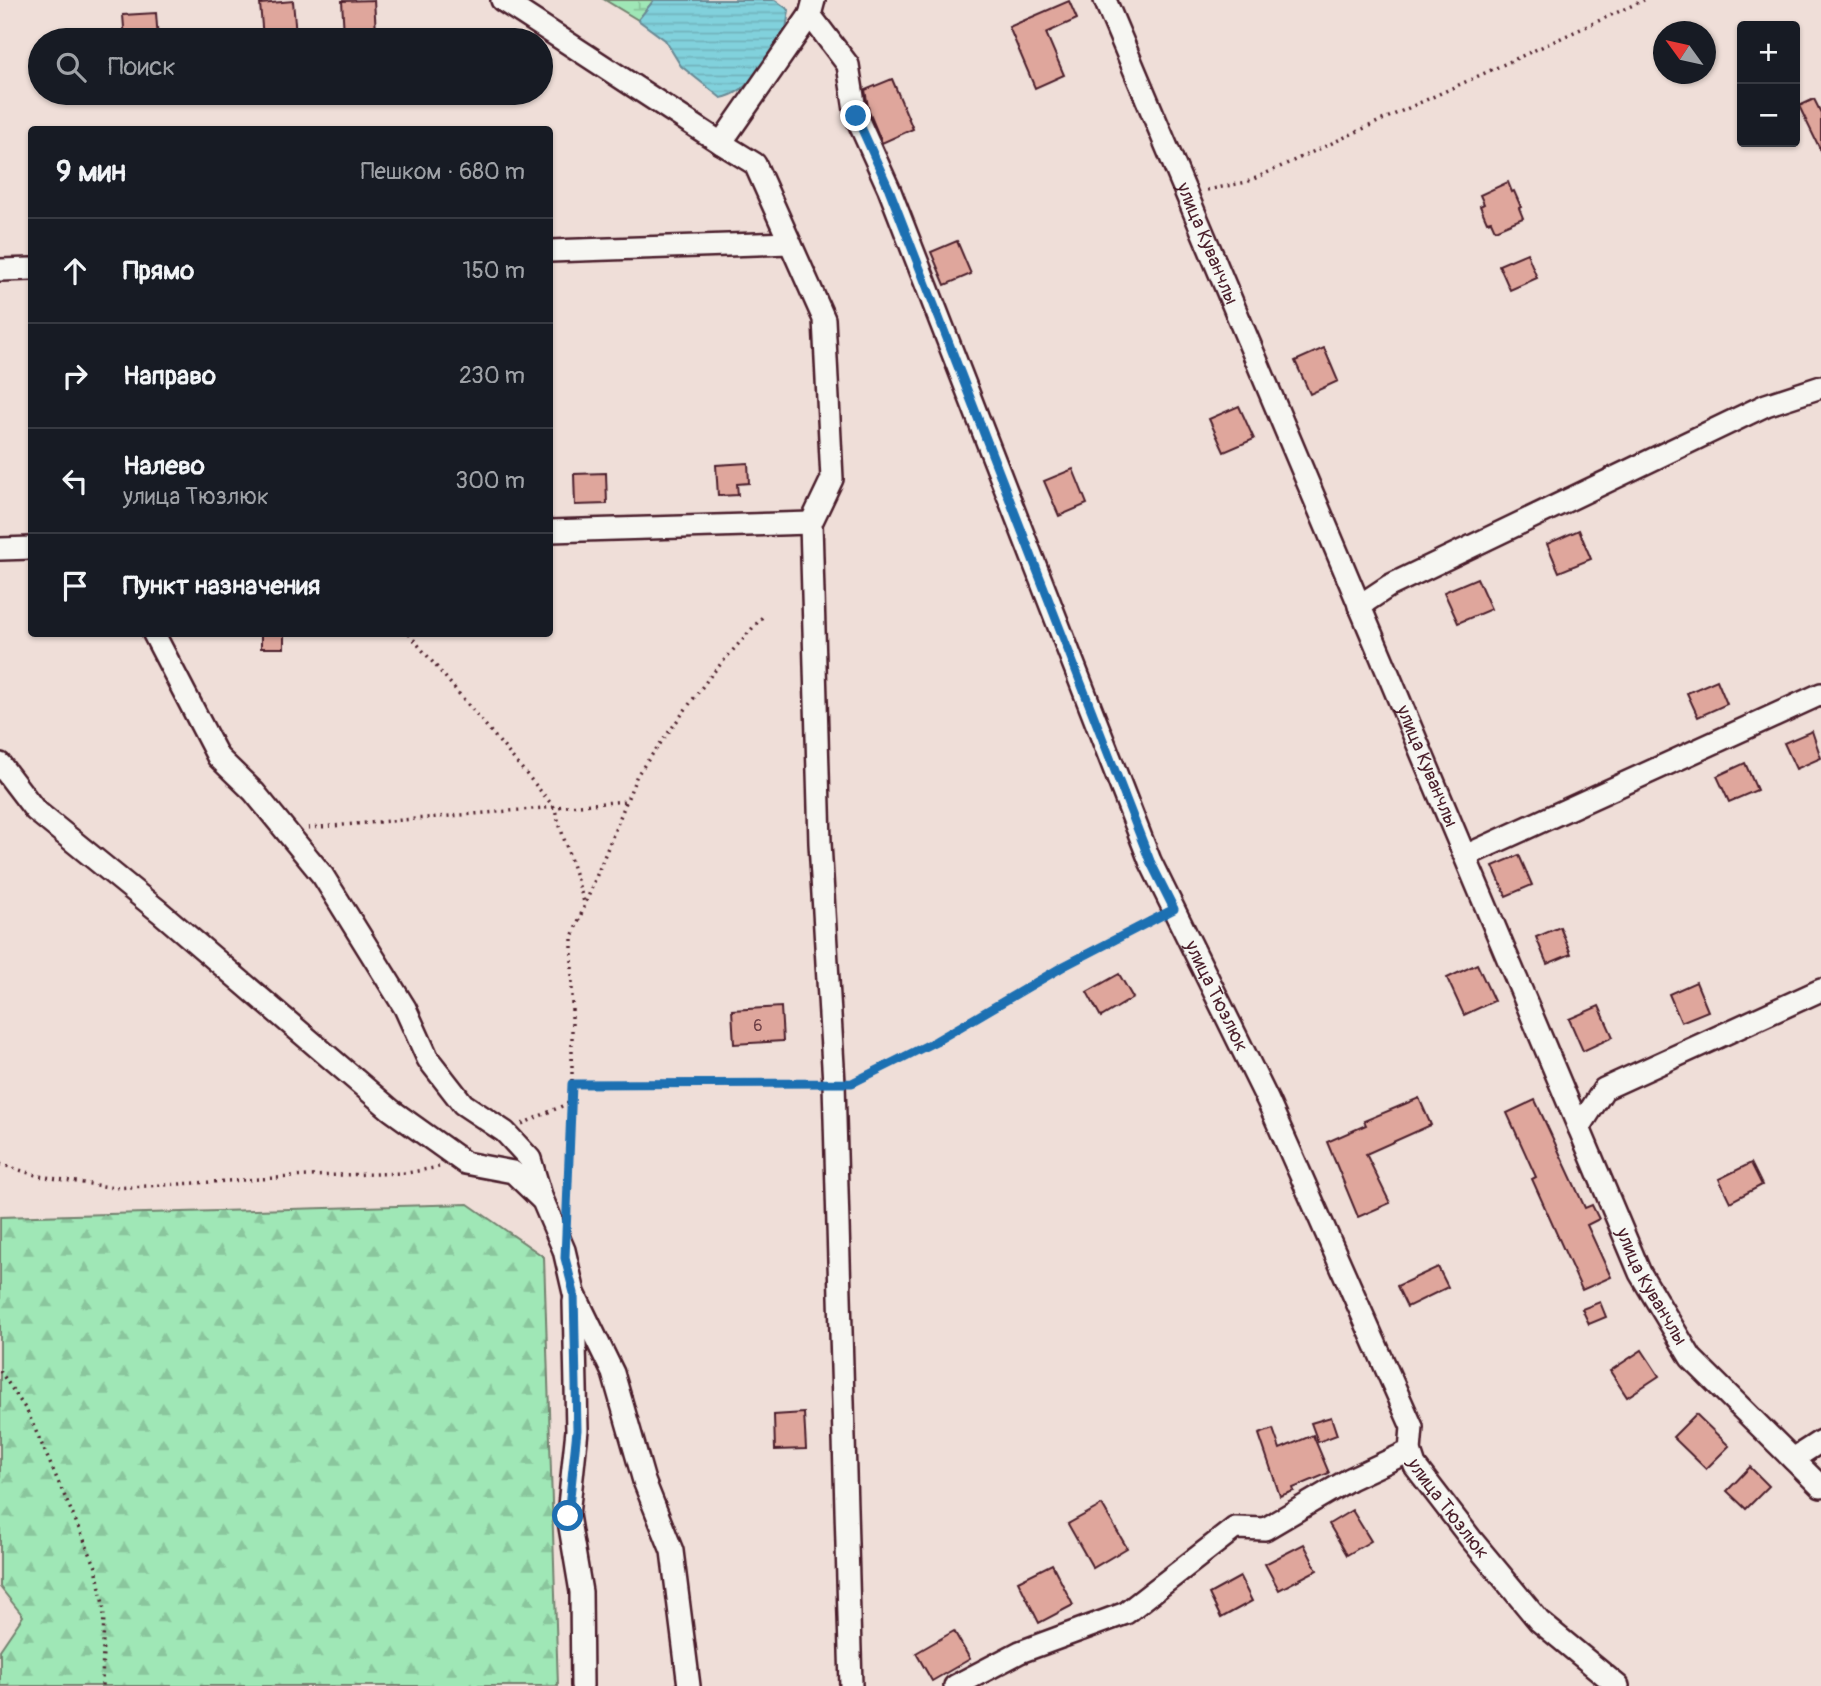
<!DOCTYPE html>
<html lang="ru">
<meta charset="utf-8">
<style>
:root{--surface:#171b24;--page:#20242c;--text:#f1f3f6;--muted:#9ea1a6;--line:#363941}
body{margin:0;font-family:Pangolin,sans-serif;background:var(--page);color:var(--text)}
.controls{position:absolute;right:21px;top:21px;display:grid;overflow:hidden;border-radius:7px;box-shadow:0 2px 5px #0004}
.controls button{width:63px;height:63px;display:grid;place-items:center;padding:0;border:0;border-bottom:2px solid var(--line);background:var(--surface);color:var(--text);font:35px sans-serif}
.compass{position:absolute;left:1653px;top:21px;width:63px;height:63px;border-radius:50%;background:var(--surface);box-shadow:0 2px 5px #0004;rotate:303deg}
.stop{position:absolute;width:21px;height:21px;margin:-16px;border:5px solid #1f6fb2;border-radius:50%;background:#fff}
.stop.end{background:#1f6fb2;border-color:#fff;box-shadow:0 2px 7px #0008}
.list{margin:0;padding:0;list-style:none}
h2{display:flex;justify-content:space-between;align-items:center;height:91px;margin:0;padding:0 28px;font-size:30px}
h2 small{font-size:23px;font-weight:400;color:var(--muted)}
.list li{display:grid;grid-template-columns:46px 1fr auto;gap:21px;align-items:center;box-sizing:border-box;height:105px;padding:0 28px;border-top:2px solid var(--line)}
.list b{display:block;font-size:26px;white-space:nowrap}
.list p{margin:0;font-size:23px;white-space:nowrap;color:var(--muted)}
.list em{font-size:23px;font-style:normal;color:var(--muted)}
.icon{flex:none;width:38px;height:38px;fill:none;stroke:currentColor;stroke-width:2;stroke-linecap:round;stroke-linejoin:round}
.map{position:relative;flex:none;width:1821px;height:1686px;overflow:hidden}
.search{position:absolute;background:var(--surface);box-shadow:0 2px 5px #0004;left:28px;top:28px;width:525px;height:77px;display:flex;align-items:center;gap:18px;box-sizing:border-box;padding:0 24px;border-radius:38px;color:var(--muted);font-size:26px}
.panel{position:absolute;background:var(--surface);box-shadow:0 2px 5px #0004;left:28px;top:126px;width:525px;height:511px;border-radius:7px}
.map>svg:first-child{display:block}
</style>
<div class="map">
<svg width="1821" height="1686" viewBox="0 0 1821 1686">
<defs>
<pattern id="forest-firs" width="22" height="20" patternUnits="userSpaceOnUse" patternTransform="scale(1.75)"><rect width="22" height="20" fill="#9fe7b6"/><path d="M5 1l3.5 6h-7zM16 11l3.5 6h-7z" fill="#8ac69d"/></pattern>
<pattern id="wetland-marsh" width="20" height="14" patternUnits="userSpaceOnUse" patternTransform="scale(1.75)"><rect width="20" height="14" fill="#9fe7b6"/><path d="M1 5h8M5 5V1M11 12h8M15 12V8" fill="none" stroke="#8ac69d"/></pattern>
<pattern id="water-rules" width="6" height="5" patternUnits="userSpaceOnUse" patternTransform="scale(1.75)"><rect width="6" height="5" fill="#81d1dc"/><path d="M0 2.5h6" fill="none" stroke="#71b3bd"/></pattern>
</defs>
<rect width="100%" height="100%" fill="#efded8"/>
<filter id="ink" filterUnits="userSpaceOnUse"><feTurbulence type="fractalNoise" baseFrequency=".0143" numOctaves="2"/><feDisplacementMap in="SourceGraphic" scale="14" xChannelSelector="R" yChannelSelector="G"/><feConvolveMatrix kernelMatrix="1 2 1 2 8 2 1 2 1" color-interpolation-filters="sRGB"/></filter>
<g filter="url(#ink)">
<polygon fill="url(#forest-firs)" stroke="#748370" stroke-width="2" points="468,1204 544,1257 558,1686 0,1686 0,1650 23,1616 0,1587 0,1217"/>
<polygon fill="url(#wetland-marsh)" stroke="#748370" stroke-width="2" points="605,0 654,0 638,20"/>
<path fill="url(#water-rules)" stroke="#6b8a95" stroke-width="2" d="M654 0H775L789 10C788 17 787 26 785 32 774 56 748 94 721 98L681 66 665 40 638 20Z"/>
<g fill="#dfa69c" stroke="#4a1f2b" stroke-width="2">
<polygon points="374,0 376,32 344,34 342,1"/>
<polygon points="293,1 296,35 263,38 260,4"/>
<polygon points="1069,1 1077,19 1046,33 1064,75 1035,88 1009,27"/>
<polygon points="156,13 158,40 125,40 123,15"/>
<polygon points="892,79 913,129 882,143 869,112 865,90"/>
<polygon points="1814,99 1821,113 1821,151 1799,106"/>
<polygon points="1508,182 1512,192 1514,191 1521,207 1519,208 1523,218 1495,230 1491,221 1487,222 1480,206 1484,204 1480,195"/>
<polygon points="957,241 971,274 945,285 931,252"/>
<polygon points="1527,253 1537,278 1510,290 1499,265"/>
<polygon points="1324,348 1338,381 1310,394 1295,361"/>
<polygon points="1239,406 1254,439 1224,452 1209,419"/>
<polygon points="748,463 749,483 737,484 738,495 718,496 716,465"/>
<polygon points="1073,469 1087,504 1059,516 1044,481"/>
<polygon points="606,473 607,504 575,505 574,474"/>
<polygon points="1579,530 1591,559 1559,572 1547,544"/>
<polygon points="1477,578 1491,609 1458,623 1444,592"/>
<rect x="261" y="634" width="23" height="14"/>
<polygon points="1717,680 1727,704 1698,717 1687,693"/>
<polygon points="1812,731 1821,758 1796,769 1784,743"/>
<polygon points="1745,763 1757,790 1729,802 1717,776"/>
<polygon points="1519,855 1532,885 1506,896 1493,866"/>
<polygon points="1560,927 1571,954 1547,964 1536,937"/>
<polygon points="1477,964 1494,1001 1464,1015 1447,978"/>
<polygon points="1119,974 1133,998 1101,1017 1087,992"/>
<polygon points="1696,982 1708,1011 1681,1022 1669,994"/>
<polygon points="1599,1006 1613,1037 1583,1051 1569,1019"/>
<polygon points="781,1007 783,1041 734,1044 732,1010"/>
<polygon points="1419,1098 1431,1125 1366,1154 1390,1203 1358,1217 1327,1142 1366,1125 1364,1121"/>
<polygon points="1535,1100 1585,1208 1592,1205 1599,1219 1587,1225 1611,1277 1582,1290 1532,1179 1536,1177 1507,1113"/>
<polygon points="1751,1163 1762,1185 1730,1202 1719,1179"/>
<polygon points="1438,1267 1448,1287 1407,1307 1397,1286"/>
<polygon points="1600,1302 1606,1317 1589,1324 1582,1309"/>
<polygon points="1642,1350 1659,1376 1627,1397 1610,1371"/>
<polygon points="804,1413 806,1449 775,1450 774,1415"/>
<polygon points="1696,1414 1729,1446 1706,1469 1673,1437"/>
<polygon points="1331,1417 1337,1435 1318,1442 1311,1423"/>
<polygon points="1273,1429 1280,1449 1313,1435 1329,1473 1293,1488 1294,1491 1280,1496 1259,1434"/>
<polygon points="1750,1467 1769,1486 1746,1509 1727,1491"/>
<polygon points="1102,1505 1127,1548 1093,1568 1068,1524"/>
<polygon points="1352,1510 1371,1541 1347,1555 1329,1524"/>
<polygon points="1304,1544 1317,1570 1279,1590 1265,1564"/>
<polygon points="1052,1564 1073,1605 1039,1623 1018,1581"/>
<polygon points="1240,1577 1252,1601 1221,1618 1209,1594"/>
<polygon points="954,1631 970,1659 932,1681 916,1653"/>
</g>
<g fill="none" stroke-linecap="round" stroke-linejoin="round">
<g stroke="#4a1f2b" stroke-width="26">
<g id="street">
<polyline points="502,0 721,143 810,15 814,0"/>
<path id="s1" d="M1105 0 1640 1273 1691 1358 1821 1487"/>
<path id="s2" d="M810 15 848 65 856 116 889 189 1150 861 1268 1101 1412 1427 1410 1451 1415 1466 1471 1539 1539 1621 1618 1686"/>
<polyline points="721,143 755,164 824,319 832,479 811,523 820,843 834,1083 851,1686"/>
<polyline points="550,251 790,243"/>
<polyline points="0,270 32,269"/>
<polyline points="550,531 811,523"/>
<polyline points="0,549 32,548"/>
<polyline points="1359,606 1389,586 1766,405 1821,387"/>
<polyline points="154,634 218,757 254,792 323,876 405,1008 428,1059 463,1104 505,1132 530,1159 542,1199"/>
<polyline points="0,764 35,810 160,912 391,1110 465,1163 513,1172 543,1201 564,1250 574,1293 613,1373 644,1481 672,1551 689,1686"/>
<polyline points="1465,856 1821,694"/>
<polyline points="1579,1128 1604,1089 1821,990"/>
<polyline points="574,1301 577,1430 568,1515 581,1592 582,1686"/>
<polyline points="1793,1459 1821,1441"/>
<polyline points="955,1686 1020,1652 1126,1613 1235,1528 1265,1529 1350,1479 1410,1451"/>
</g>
</g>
<g stroke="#4a1f2b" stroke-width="3.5" stroke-dasharray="2 5" stroke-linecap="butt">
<polyline points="1207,190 1247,182 1644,0"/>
<polyline points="409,634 554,807 584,902"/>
<polyline points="308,828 627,801"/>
<polyline points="854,1082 936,1041 1064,966 1157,916"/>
<polyline points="572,1084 815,1083"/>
<polyline points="522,1124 571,1102"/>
<polyline points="0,1164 39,1176 115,1188 308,1176 407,1173 439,1167"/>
<polyline points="567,1207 572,1084 572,937 637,775 711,675 764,615"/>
<polyline points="0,1371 27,1411 96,1567 104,1610 102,1686"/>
</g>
<use href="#street" stroke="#f6f6f2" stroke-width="21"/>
</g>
</g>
<g fill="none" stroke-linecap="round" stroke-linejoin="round" filter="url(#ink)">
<polyline stroke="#1f6fb2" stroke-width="9" points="568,1516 577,1430 574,1293 565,1258 572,1084 852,1083 936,1041 1064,966 1174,909 1150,861 889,189 856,116"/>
</g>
<g text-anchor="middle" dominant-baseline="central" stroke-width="5" stroke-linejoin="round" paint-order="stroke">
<g font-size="16" fill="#6f4147">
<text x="758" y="1026">6</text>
</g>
<g font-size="19" fill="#4a1f2b" stroke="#f6f6f2">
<text stroke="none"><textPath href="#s1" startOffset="264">улица Куванчлы</textPath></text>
<text stroke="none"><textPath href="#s1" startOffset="831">улица Куванчлы</textPath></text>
<text stroke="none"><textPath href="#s2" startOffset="1066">улица Тюзлюк</textPath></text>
<text stroke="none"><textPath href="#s1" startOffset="1398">улица Куванчлы</textPath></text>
<text stroke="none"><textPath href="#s2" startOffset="1633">улица Тюзлюк</textPath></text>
</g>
</g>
</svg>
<div class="controls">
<button>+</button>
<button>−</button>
</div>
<svg class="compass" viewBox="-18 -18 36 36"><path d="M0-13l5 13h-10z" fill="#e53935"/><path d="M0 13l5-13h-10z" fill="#9ea1a6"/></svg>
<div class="stop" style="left:568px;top:1516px"></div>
<div class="stop end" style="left:856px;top:116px"></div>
<div class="search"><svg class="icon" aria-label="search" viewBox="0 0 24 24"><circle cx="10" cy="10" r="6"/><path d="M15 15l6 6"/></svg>Поиск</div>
<section class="panel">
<h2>9 мин<small>Пешком · 680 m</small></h2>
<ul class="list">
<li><svg class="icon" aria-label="ahead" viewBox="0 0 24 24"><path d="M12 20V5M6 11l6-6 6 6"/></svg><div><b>Прямо</b></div><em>150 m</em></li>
<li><svg class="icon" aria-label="right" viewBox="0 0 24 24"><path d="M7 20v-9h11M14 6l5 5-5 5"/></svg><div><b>Направо</b></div><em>230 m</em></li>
<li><svg class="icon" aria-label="left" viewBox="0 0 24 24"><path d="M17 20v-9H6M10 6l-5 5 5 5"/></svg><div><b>Налево</b><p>улица Тюзлюк</p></div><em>300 m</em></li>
<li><svg class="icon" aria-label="arrive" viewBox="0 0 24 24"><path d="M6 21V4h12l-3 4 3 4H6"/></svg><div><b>Пункт назначения</b></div></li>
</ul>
</section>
</div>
